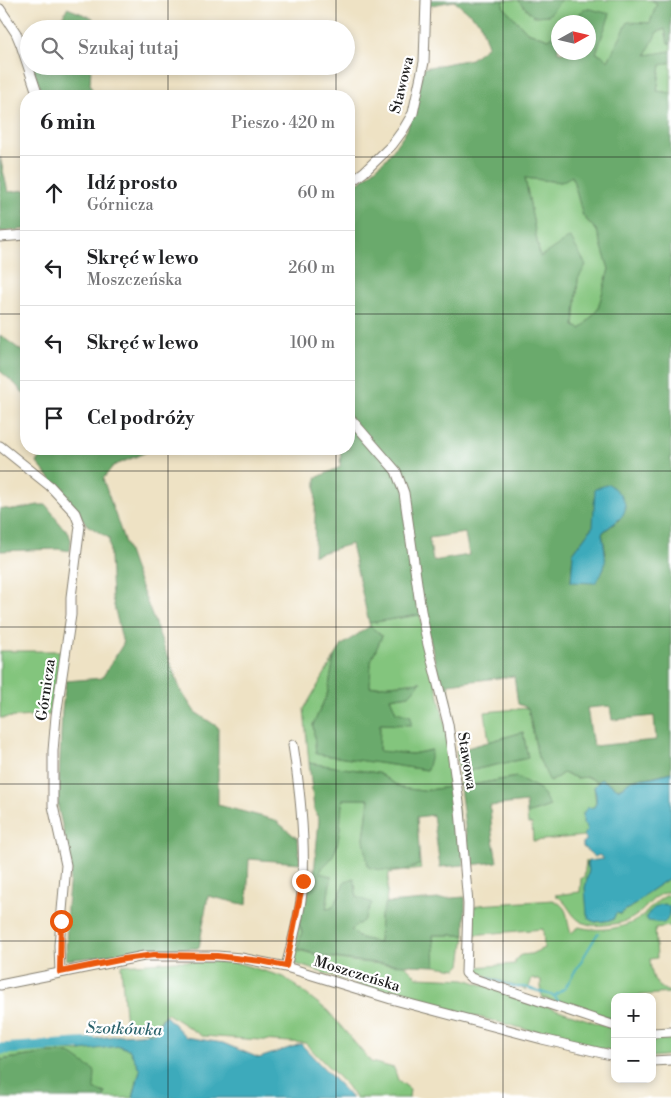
<!DOCTYPE html>
<html lang="pl">
<meta charset="utf-8">
<style>
:root{--surface:#fff;--page:#f6f6f6;--text:#202124;--muted:#757577;--line:#e0e0e0}
body{margin:0;font-family:"Libre Bodoni",serif;background:var(--page);color:var(--text)}
.controls{position:absolute;right:15px;bottom:15px;display:grid;overflow:hidden;border-radius:10px;box-shadow:0 2px 8px #0003}
.controls button{width:45px;height:45px;display:grid;place-items:center;padding:0;border:0;border-bottom:1px solid var(--line);background:var(--surface);color:var(--text);font:25px sans-serif}
.compass{position:absolute;left:551px;top:15px;width:45px;height:45px;border-radius:50%;background:var(--surface);box-shadow:0 2px 8px #0003;rotate:82deg}
.stop{position:absolute;width:15px;height:15px;margin:-11px;border:4px solid #ea580c;border-radius:50%;background:#fff}
.stop.end{background:#ea580c;border-color:#fff;box-shadow:0 1px 5px #0008}
.list{margin:0;padding:0;list-style:none}
h2{display:flex;justify-content:space-between;align-items:center;height:65px;margin:0;padding:0 20px;font-size:21px}
h2 small{font-size:16px;font-weight:400;color:var(--muted)}
.list li{display:grid;grid-template-columns:32px 1fr auto;gap:15px;align-items:center;box-sizing:border-box;height:75px;padding:0 20px;border-top:1px solid var(--line)}
.list b{display:block;font-size:19px;white-space:nowrap}
.list p{margin:0;font-size:16px;white-space:nowrap;color:var(--muted)}
.list em{font-size:16px;font-style:normal;color:var(--muted)}
.icon{flex:none;width:28px;height:28px;fill:none;stroke:currentColor;stroke-width:2;stroke-linecap:round;stroke-linejoin:round}
.map{position:relative;flex:none;width:671px;height:1098px;overflow:hidden}
.search{position:absolute;background:var(--surface);box-shadow:0 2px 8px #0003;left:20px;top:20px;width:335px;height:55px;display:flex;align-items:center;gap:12px;box-sizing:border-box;padding:0 18px;border-radius:28px;color:var(--muted);font-size:19px}
.panel{position:absolute;background:var(--surface);box-shadow:0 2px 8px #0003;left:20px;top:90px;width:335px;height:365px;border-radius:20px}
.map>svg:first-child{display:block}
</style>
<div class="map">
<svg width="671" height="1098" viewBox="0 0 671 1098">
<rect width="100%" height="100%" fill="#fff"/>
<filter id="ink" filterUnits="userSpaceOnUse"><feTurbulence type="fractalNoise" baseFrequency=".02" numOctaves="2"/><feDisplacementMap in="SourceGraphic" scale="10" xChannelSelector="R" yChannelSelector="G"/><feConvolveMatrix kernelMatrix="1 2 1 2 8 2 1 2 1" color-interpolation-filters="sRGB"/></filter>
<filter id="wash" filterUnits="userSpaceOnUse"><feTurbulence type="fractalNoise" baseFrequency=".0096" numOctaves="4" result="noise"/><feDisplacementMap in="SourceGraphic" scale="20" xChannelSelector="R" yChannelSelector="G"/><feGaussianBlur stdDeviation="1.12" result="paint"/><feColorMatrix in="noise" values="0 0 0 0 0 0 0 0 0 0 0 0 0 0 0 0 0 1.4 0 .05"/><feComposite in="paint" operator="in"/></filter>
<g filter="url(#wash)">
<rect width="100%" height="100%" fill="#eee2c4"/>
<g fill="#83c57d" stroke="#50704c">
<polygon points="504,0 518,0 533,16 549,15 561,0 651,0 657,3 650,23 628,23 608,61 602,55 596,53 609,14 586,9 569,22 558,22 558,31 549,39 527,32 503,6"/>
<polygon points="665,29 668,43 671,43 671,51 645,56 656,32"/>
<polygon points="671,62 671,93 657,91 661,65"/>
<polygon points="572,175 583,216 597,231 609,269 598,309 581,329 574,326 578,279 540,257 525,178 561,182"/>
<polygon points="420,615 445,723 455,786 423,791 401,788 378,773 309,763 304,709 334,658 328,692 313,725 317,754 427,770 431,750 412,754 379,752 380,724 411,724 396,712 390,698 409,695 420,682 369,687 371,661 382,636 370,626 369,623"/>
<polygon points="0,651 61,651 51,715 0,718"/>
<polygon points="528,708 538,757 551,782 563,773 577,778 588,777 598,782 594,787 596,803 585,825 587,830 584,836 533,841 532,824 528,824 527,814 550,806 516,777 460,787 459,773 528,758 523,732 489,742 485,712"/>
<polygon points="343,799 369,799 364,839 413,868 420,864 421,869 389,873 386,903 380,918 379,943 358,937 351,930 357,897 344,882 340,895 332,908 326,909 331,876 320,874 322,867 336,849"/>
<path d="M586 861H588L587 865 589 869 585 888 595 922 612 920 616 913 620 914 637 903 647 893 671 877V891C649 897 650 906 634 917 625 923 615 924 604 925 596 926 590 926 582 922 570 917 569 902 555 895L580 892 581 878 584 877Z"/>
<path d="M671 894V926L655 928 657 958 650 959C651 974 654 988 671 992V993L615 997V1020L593 1012 543 998 541 993V981L532 978 529 987 526 990 476 972 475 967 515 964V961L521 955 531 954 544 948 543 929 470 935 472 908 479 905 553 900C571 908 565 918 571 933L579 927C597 932 625 929 640 918 651 909 657 898 671 894Z"/>
<path d="M299 923 302 932 298 950C333 960 369 964 405 965L417 977 465 979 615 1029V1052L388 994 296 964 293 956Z"/>
<polygon points="433,935 465,935 461,965 457,969 435,966"/>
<polygon points="177,961 234,962 284,977 328,1011 371,1062 394,1068 398,1080 410,1089 409,1098 355,1098 347,1086 305,1043 202,1036 166,1013 152,1032 126,1027 121,965"/>
<polygon points="671,1035 671,1055 652,1057 652,1036"/>
<polygon points="105,1046 120,1046 129,1049 140,1070 133,1098 104,1098 105,1093 94,1090 74,1058 69,1053 49,1053 0,1060 0,1053 51,1049 80,1051"/>
</g>
<g fill="#6aaa6c" stroke="#436344" fill-rule="evenodd">
<path d="M421 0H504L503 6 527 32 549 39 558 31V52H588V22H569L586 8 610 14 596 53 602 55 608 61 628 22 650 23 657 3 651 0H671V43H668L665 29 657 32 646 55 671 51V62L661 65 657 91 671 93V772L646 778H637L624 787 617 789 602 779 598 782 588 777 577 778 563 773 550 782 538 757 528 708 518 704 514 676 448 684 452 714 448 716 424 614 369 623 351 544 314 555 316 478 340 467 341 449H349V191L353 185 362 180 386 159 407 130 424 68 471 59 488 46 480 22 454 1 421 7ZM572 176 583 216 597 231 609 269 598 309 581 329 574 326 578 279 586 265 570 237 540 257 525 178 561 182ZM620 519 602 533 606 554 571 581 573 553 593 526ZM465 533 469 555 433 561 429 538ZM610 706 612 720 654 716 656 740 593 746 587 708Z"/>
<polygon points="518,0 561,0 549,15 533,16"/>
<polygon points="67,8 93,18 92,29 57,29"/>
<polygon points="32,66 91,66 90,85 95,96 43,96"/>
<polygon points="0,157 8,192 26,190 26,229 0,232"/>
<polygon points="0,335 26,354 26,396 15,384 0,371"/>
<polygon points="44,449 149,449 149,451 113,466 103,479 133,566 181,691 195,712 218,727 218,805 275,820 298,839 300,863 249,859 247,905 208,896 199,948 157,950 66,960 67,906 71,866 58,807 62,710 66,681 102,678 123,644 112,597 109,538 87,525 64,495 37,463"/>
<polygon points="38,505 46,505 54,515 60,525 68,531 71,540 70,551 58,549 0,551 0,508 14,510"/>
<polygon points="370,626 382,636 371,661 370,687 421,682 409,695 390,698 396,712 411,716 411,725 380,724 379,751 412,754 432,750 427,770 316,754 313,725 328,692 334,658 342,645"/>
<polygon points="523,732 528,758 459,773 456,751"/>
<path d="M309 763 378 773 401 788 423 791 455 786 464 865 440 867 433 815 417 817 420 864C405 873 385 872 368 867L364 839 369 799H343C339 820 343 855 322 867L320 873 331 876 326 909 332 908 340 895 344 882 354 878 357 897 372 903 364 920 351 930 358 937 379 943 380 918 386 903 465 897V935H433L435 966C389 964 343 963 298 949L302 932 299 923 304 892 312 885 314 873 319 820 314 809Z"/>
<polygon points="517,777 540,789 550,806 527,814 526,802 490,806 492,833 497,862 470,865 460,787"/>
<polygon points="49,1053 69,1053 95,1071 94,1089 105,1093 104,1098 0,1098 0,1060"/>
</g>
<g fill="#3caabb" stroke="#2c636c">
<path d="M609 484C620 493 634 507 618 520 613 525 607 528 602 533 605 553 610 566 595 583L571 582 573 553 593 526 595 489Z"/>
<path d="M671 772V877L647 893 637 903 620 914 616 913 613 920 595 922 590 920 587 914 585 888 589 870 587 865 588 861 604 859 599 855 595 857 583 847V842L587 840 584 837V833L587 830 585 825 583 824V813L587 808 594 807 596 803V795L594 787 601 779 618 789 624 787C629 778 637 779 646 778 654 777 663 774 671 772Z"/>
<path d="M664 904 669 906C670 912 669 919 664 923L648 921 646 917C651 910 656 905 664 904Z"/>
<polygon points="165,1015 186,1037 223,1043 259,1058 301,1044 352,1098 133,1098 140,1070 129,1049 119,1046 80,1051 78,1041 121,1035 154,1033"/>
</g>
<g fill="none" stroke-linecap="round" stroke-linejoin="round">
<g stroke="#3caabb" stroke-width="2">
<polyline points="487,978 514,987 525,987 554,996"/>
<polyline points="594,1014 559,1002 554,996 565,988 598,933"/>
<polyline points="608,1019 615,1021"/>
</g>
<polyline stroke="#3caabb" stroke-width="11" points="0,1049 93,1043"/>
</g>
</g>
<g filter="url(#ink)">
<g fill="none" stroke-linecap="round" stroke-linejoin="round">
<g stroke="#857f70" stroke-width="11">
<g id="minor">
<polyline points="0,9 16,33 21,45 38,96"/>
<polyline points="349,183 364,172 392,145 403,130 413,113 424,62 426,0"/>
<polyline points="0,237 26,235"/>
<polyline points="349,417 396,471 404,493 421,611 428,645 448,724 460,810 468,904 466,973 471,978 615,1026"/>
<polyline points="0,446 50,486 75,513 80,526 71,597 71,615 56,716 53,751 53,806 66,865 59,945 60,972"/>
<path d="M286 967C293 938 302 908 303 879 305 834 300 790 293 745"/>
<polyline points="0,985 144,956 217,956 241,958 286,967 391,999 542,1039 615,1056"/>
<polyline points="652,1033 671,1032"/>
<polyline points="652,1061 671,1060"/>
</g>
</g>
<use href="#minor" stroke="#fff" stroke-width="9"/>
</g>
</g>
<g fill="none" stroke-linecap="round" stroke-linejoin="round" filter="url(#ink)">
<polyline stroke="#ea580c" stroke-width="6" points="61,921 60,972 124,959 154,955 217,956 261,961 286,966 303,881"/>
</g>
<path fill="none" stroke="#1c1c1c" stroke-width="1" stroke-opacity="0.55" d="M168 0V29M336 0V29M503 0V1098M168 66V96M336 66V96M0 157H26M349 157H671M0 314H26M349 314H671M168 449V1098M336 449V1098M0 471H671M0 627H671M0 784H671M0 941H671"/>
<g text-anchor="middle" dominant-baseline="central" stroke-width="4.5" stroke-linejoin="round" paint-order="stroke">
<g font-size="15" fill="#1c1c1c" stroke="#fff">
<text transform="translate(402 85) rotate(-76)">Stawowa</text>
<text transform="translate(46 690) rotate(-82)">Górnicza</text>
<text transform="translate(467 761) rotate(81)">Stawowa</text>
<text transform="translate(357 974) rotate(17)">Moszczeńska</text>
</g>
<g font-size="16" font-style="italic" fill="#2c636c" stroke="#fff">
<text transform="translate(124 1029) rotate(2)">Szotkówka</text>
</g>
</g>
</svg>
<div class="controls">
<button>+</button>
<button>−</button>
</div>
<svg class="compass" viewBox="-18 -18 36 36"><path d="M0-13l5 13h-10z" fill="#e53935"/><path d="M0 13l5-13h-10z" fill="#757577"/></svg>
<div class="stop" style="left:61px;top:921px"></div>
<div class="stop end" style="left:303px;top:881px"></div>
<div class="search"><svg class="icon" aria-label="search" viewBox="0 0 24 24"><circle cx="10" cy="10" r="6"/><path d="M15 15l6 6"/></svg>Szukaj tutaj</div>
<section class="panel">
<h2>6 min<small>Pieszo · 420 m</small></h2>
<ul class="list">
<li><svg class="icon" aria-label="ahead" viewBox="0 0 24 24"><path d="M12 20V5M6 11l6-6 6 6"/></svg><div><b>Idź prosto</b><p>Górnicza</p></div><em>60 m</em></li>
<li><svg class="icon" aria-label="left" viewBox="0 0 24 24"><path d="M17 20v-9H6M10 6l-5 5 5 5"/></svg><div><b>Skręć w lewo</b><p>Moszczeńska</p></div><em>260 m</em></li>
<li><svg class="icon" aria-label="left" viewBox="0 0 24 24"><path d="M17 20v-9H6M10 6l-5 5 5 5"/></svg><div><b>Skręć w lewo</b></div><em>100 m</em></li>
<li><svg class="icon" aria-label="arrive" viewBox="0 0 24 24"><path d="M6 21V4h12l-3 4 3 4H6"/></svg><div><b>Cel podróży</b></div></li>
</ul>
</section>
</div>
